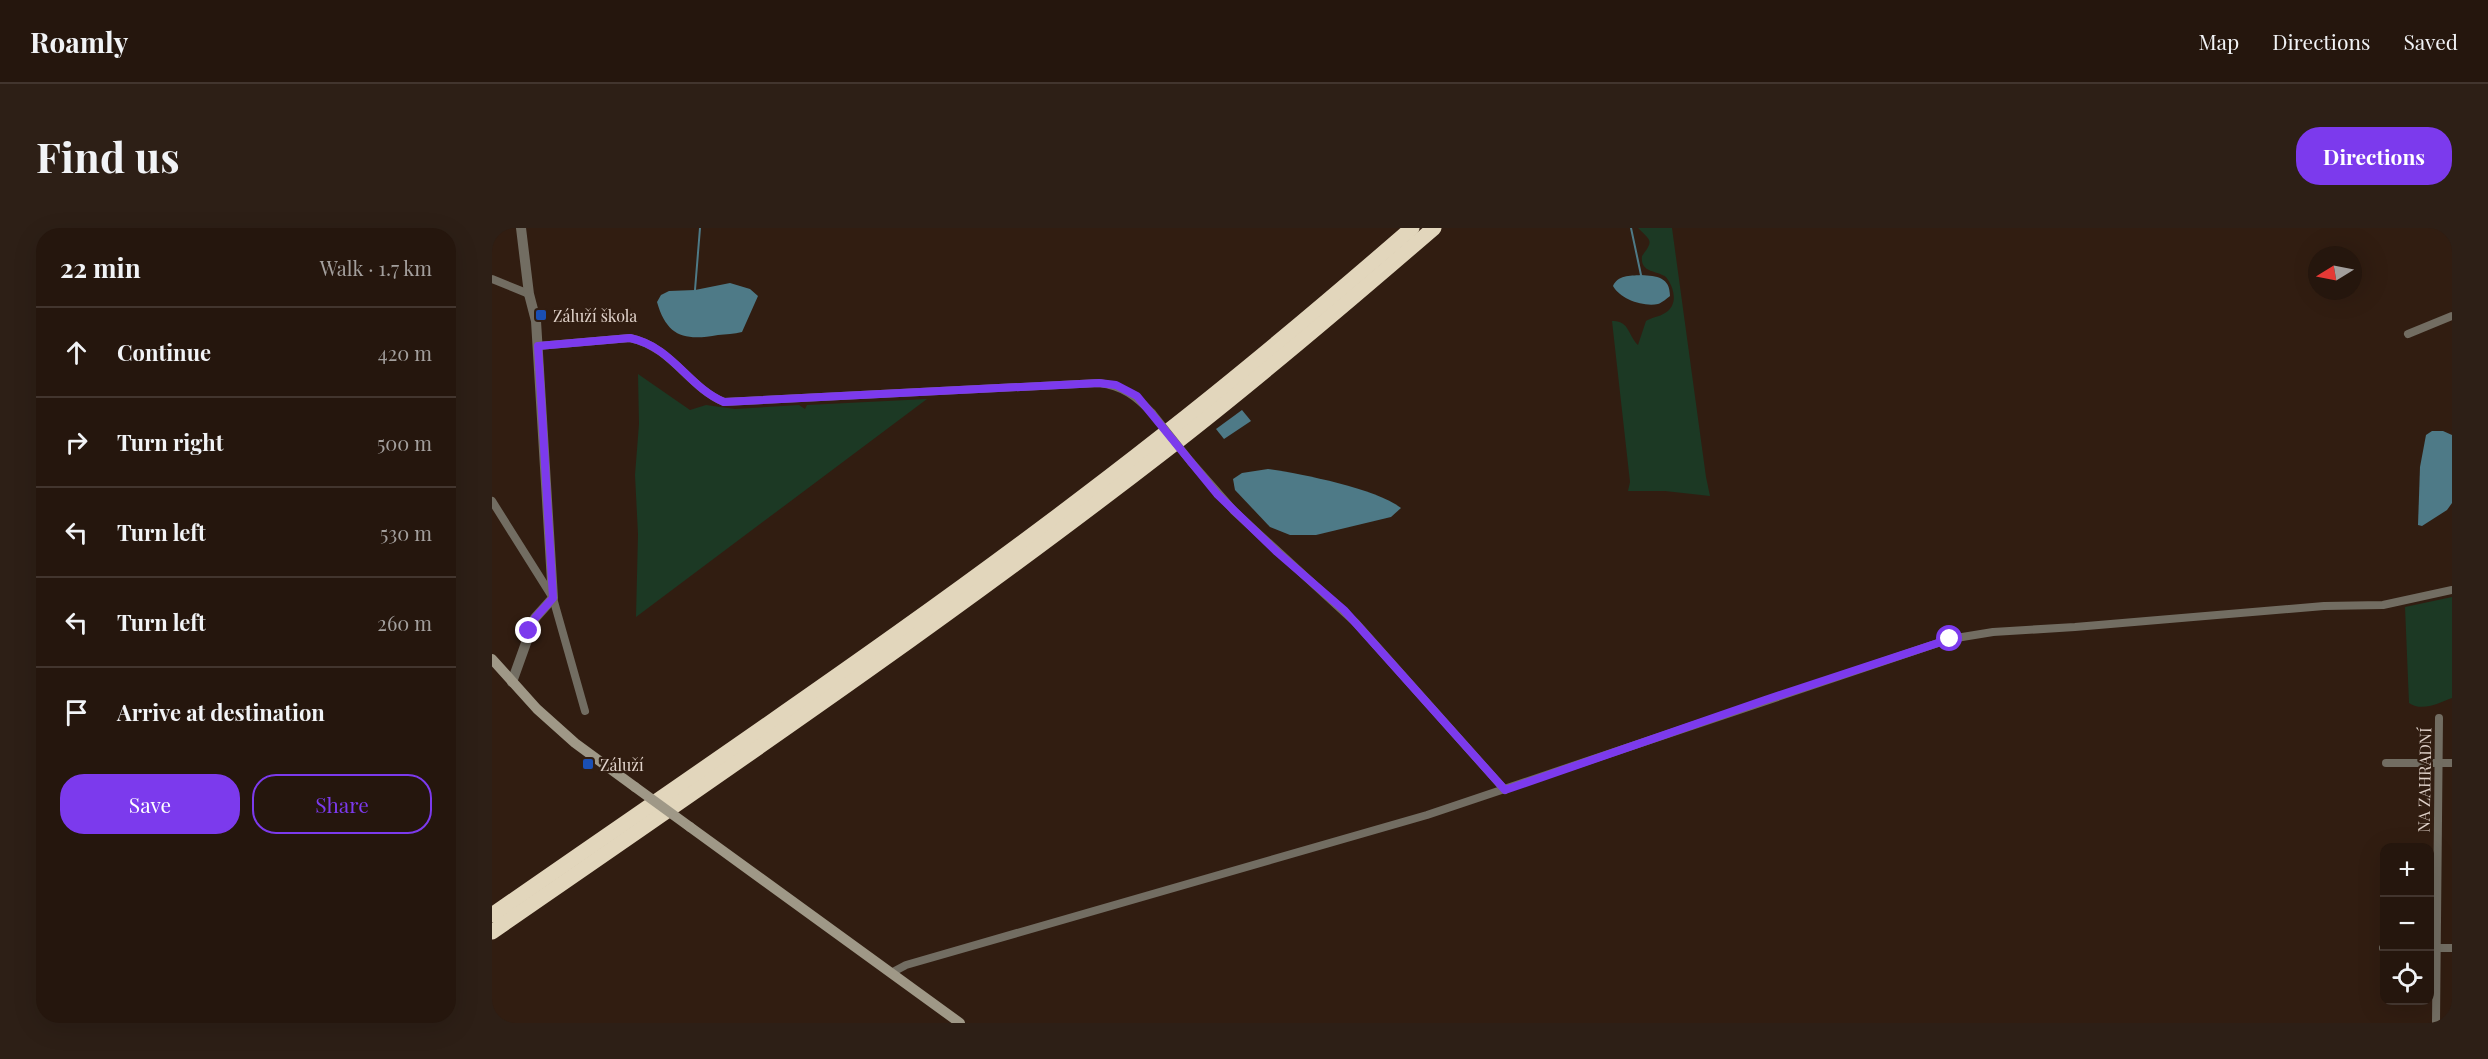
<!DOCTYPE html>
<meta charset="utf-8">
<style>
:root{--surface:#25160d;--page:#2d1f16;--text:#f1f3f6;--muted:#a39f9d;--line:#42352e;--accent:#7c3aed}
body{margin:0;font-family:"Playfair Display",serif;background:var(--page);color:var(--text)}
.controls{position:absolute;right:18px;bottom:18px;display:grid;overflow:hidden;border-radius:12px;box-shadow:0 6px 24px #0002}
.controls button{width:54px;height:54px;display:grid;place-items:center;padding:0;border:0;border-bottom:2px solid var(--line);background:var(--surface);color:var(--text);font:30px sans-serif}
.compass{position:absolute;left:1816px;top:18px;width:54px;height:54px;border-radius:50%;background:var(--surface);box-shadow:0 6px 24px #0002;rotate:260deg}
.stop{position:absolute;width:18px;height:18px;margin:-14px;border:4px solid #7c3aed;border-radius:50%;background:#fff}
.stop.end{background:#7c3aed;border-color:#fff;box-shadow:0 2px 6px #0008}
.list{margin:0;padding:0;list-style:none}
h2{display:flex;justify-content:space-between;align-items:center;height:78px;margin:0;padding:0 24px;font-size:26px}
h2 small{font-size:20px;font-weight:400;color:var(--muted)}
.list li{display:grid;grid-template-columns:39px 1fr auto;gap:18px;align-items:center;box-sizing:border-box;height:90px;padding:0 24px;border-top:2px solid var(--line)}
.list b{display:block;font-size:22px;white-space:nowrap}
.list em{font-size:20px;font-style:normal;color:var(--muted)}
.actions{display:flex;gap:12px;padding:18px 24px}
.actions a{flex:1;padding:14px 0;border:2px solid var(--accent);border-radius:24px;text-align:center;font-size:21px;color:var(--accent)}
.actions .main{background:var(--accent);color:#fff}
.icon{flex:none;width:33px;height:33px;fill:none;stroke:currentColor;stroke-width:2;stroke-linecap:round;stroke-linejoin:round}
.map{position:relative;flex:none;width:1960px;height:795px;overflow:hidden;border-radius:24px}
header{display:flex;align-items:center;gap:36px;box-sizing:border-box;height:84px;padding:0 30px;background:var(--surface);border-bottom:2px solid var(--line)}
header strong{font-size:28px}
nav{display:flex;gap:33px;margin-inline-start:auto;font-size:21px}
.intro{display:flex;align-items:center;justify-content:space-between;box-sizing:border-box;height:144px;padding:0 36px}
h1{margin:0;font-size:42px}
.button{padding:15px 27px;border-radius:24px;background:var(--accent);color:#fff;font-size:21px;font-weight:700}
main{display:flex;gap:36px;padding:0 36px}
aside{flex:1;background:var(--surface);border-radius:24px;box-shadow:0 6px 24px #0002}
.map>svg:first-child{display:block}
</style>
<header>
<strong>Roamly</strong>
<nav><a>Map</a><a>Directions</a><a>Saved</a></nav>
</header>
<div class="intro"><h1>Find us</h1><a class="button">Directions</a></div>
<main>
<aside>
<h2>22 min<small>Walk · 1.7 km</small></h2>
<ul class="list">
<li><svg class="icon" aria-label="ahead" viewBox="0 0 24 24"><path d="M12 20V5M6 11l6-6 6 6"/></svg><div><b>Continue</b></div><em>420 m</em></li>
<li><svg class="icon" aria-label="right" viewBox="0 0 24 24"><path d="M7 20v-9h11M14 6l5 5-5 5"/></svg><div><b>Turn right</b></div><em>500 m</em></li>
<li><svg class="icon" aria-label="left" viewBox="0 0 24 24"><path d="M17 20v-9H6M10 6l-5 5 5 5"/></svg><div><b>Turn left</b></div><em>530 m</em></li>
<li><svg class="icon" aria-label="left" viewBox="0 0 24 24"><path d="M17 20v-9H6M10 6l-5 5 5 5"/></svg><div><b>Turn left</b></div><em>260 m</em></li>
<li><svg class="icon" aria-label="arrive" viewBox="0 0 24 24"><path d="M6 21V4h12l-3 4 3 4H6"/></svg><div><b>Arrive at destination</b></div></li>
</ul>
<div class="actions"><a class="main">Save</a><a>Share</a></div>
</aside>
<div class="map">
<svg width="1960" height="795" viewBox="0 0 1960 795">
<rect width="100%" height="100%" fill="#311d11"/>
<g fill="#1c3924">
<path d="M1146 0H1180L1214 249 1218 268 1173 263H1136L1138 254 1120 93C1137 92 1136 107 1146 117L1154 93C1160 89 1167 89 1173 85 1187 77 1182 59 1174 49 1164 42 1148 45 1150 28 1162 12 1159 13 1146 0Z"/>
<polygon points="146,146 198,182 214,177 243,181 307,177 313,181 315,177 435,171 144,389 146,306 143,247 147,196"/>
<path d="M1960 369V470C1947 475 1930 484 1917 475L1913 379Z"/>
</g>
<g fill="#4e7a87">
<path d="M1149 47C1165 48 1178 49 1178 68 1175 70 1170 75 1166 76 1151 79 1128 71 1121 58 1126 47 1137 48 1149 47Z"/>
<path d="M238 55 258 61 266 68 250 104C242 106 234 106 226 107 193 113 175 109 165 74L169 67 177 63 203 62Z"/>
<polygon points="750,182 759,193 732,211 724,201"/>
<polygon points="1940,203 1951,203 1960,207 1960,275 1955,282 1930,298 1926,297 1928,239 1934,207"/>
<path d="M776 241C810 246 882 260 909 280L899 289 824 307H798L778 299 743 262 741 251 750 245Z"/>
</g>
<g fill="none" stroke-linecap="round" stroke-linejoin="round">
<g stroke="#4e7a87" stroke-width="2">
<polyline points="1139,0 1149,47"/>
<polyline points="203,62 208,0"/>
</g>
<g stroke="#726d62" stroke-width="8">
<polyline points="0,51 37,66"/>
<polyline points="1916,106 1960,88"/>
<path d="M46 118 138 110C180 119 196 159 232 174L607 155C631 158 644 168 660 185"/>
<polyline points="699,234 742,283 864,395 1013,562"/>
<polyline points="0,273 61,370 93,483"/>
<polyline points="1894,535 1960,535"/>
<polyline points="1891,720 1892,720"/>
<polyline points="1938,720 1960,720"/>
<polyline points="399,745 414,737 935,587 1458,411 1501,404 1583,399 1832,378 1891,377 1960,362"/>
<polyline points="1944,795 1947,490"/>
</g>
<polyline stroke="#726d62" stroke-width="10" points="20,454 43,390 61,370 44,93 37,66 29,0"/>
<g stroke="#9f9887" stroke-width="10">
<polyline points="0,431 45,481 83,515 143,559"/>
<polyline points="198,599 468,795"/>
</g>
<g stroke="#e2d6bc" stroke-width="15">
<path d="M0 687C224 531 452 379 667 210 753 143 837 72 920 0"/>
<path d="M0 704C227 547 455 392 673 223 765 152 854 76 942 0"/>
</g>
<polyline stroke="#726d62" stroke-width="8" points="660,185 699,234"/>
<polyline stroke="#9f9887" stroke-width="10" points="143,559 198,599"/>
</g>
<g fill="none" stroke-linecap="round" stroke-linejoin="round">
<path stroke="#7c3aed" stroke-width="8" d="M37 403 43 390 61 370 46 118 138 110C181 119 196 159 232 174L607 155 624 157 645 168 725 266 785 324 852 382 1013 562 1273 472 1458 411"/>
</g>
<g fill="#1a4fb4" stroke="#311d11" stroke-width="2">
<rect x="43" y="81" width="12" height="12" rx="3"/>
<rect x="90" y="530" width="12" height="12" rx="3"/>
</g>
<g text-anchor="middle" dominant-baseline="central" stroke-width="4.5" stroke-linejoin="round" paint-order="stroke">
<g font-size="16" fill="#e0d2ca" stroke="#311d11" text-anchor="start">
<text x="61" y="87">Záluží škola</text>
<text x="108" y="536">Záluží</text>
</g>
<g font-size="16" fill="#e0d2ca" stroke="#311d11">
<text transform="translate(1932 552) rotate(-89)">NA ZAHRADNÍ</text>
</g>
</g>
</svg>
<div class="controls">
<button>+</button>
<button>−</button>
<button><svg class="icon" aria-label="locate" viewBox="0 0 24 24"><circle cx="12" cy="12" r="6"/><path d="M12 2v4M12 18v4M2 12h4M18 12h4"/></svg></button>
</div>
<svg class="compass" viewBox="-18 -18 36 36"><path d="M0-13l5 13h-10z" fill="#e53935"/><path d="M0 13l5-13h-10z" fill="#a39f9d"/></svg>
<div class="stop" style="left:1458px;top:411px"></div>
<div class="stop end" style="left:37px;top:403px"></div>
</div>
</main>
